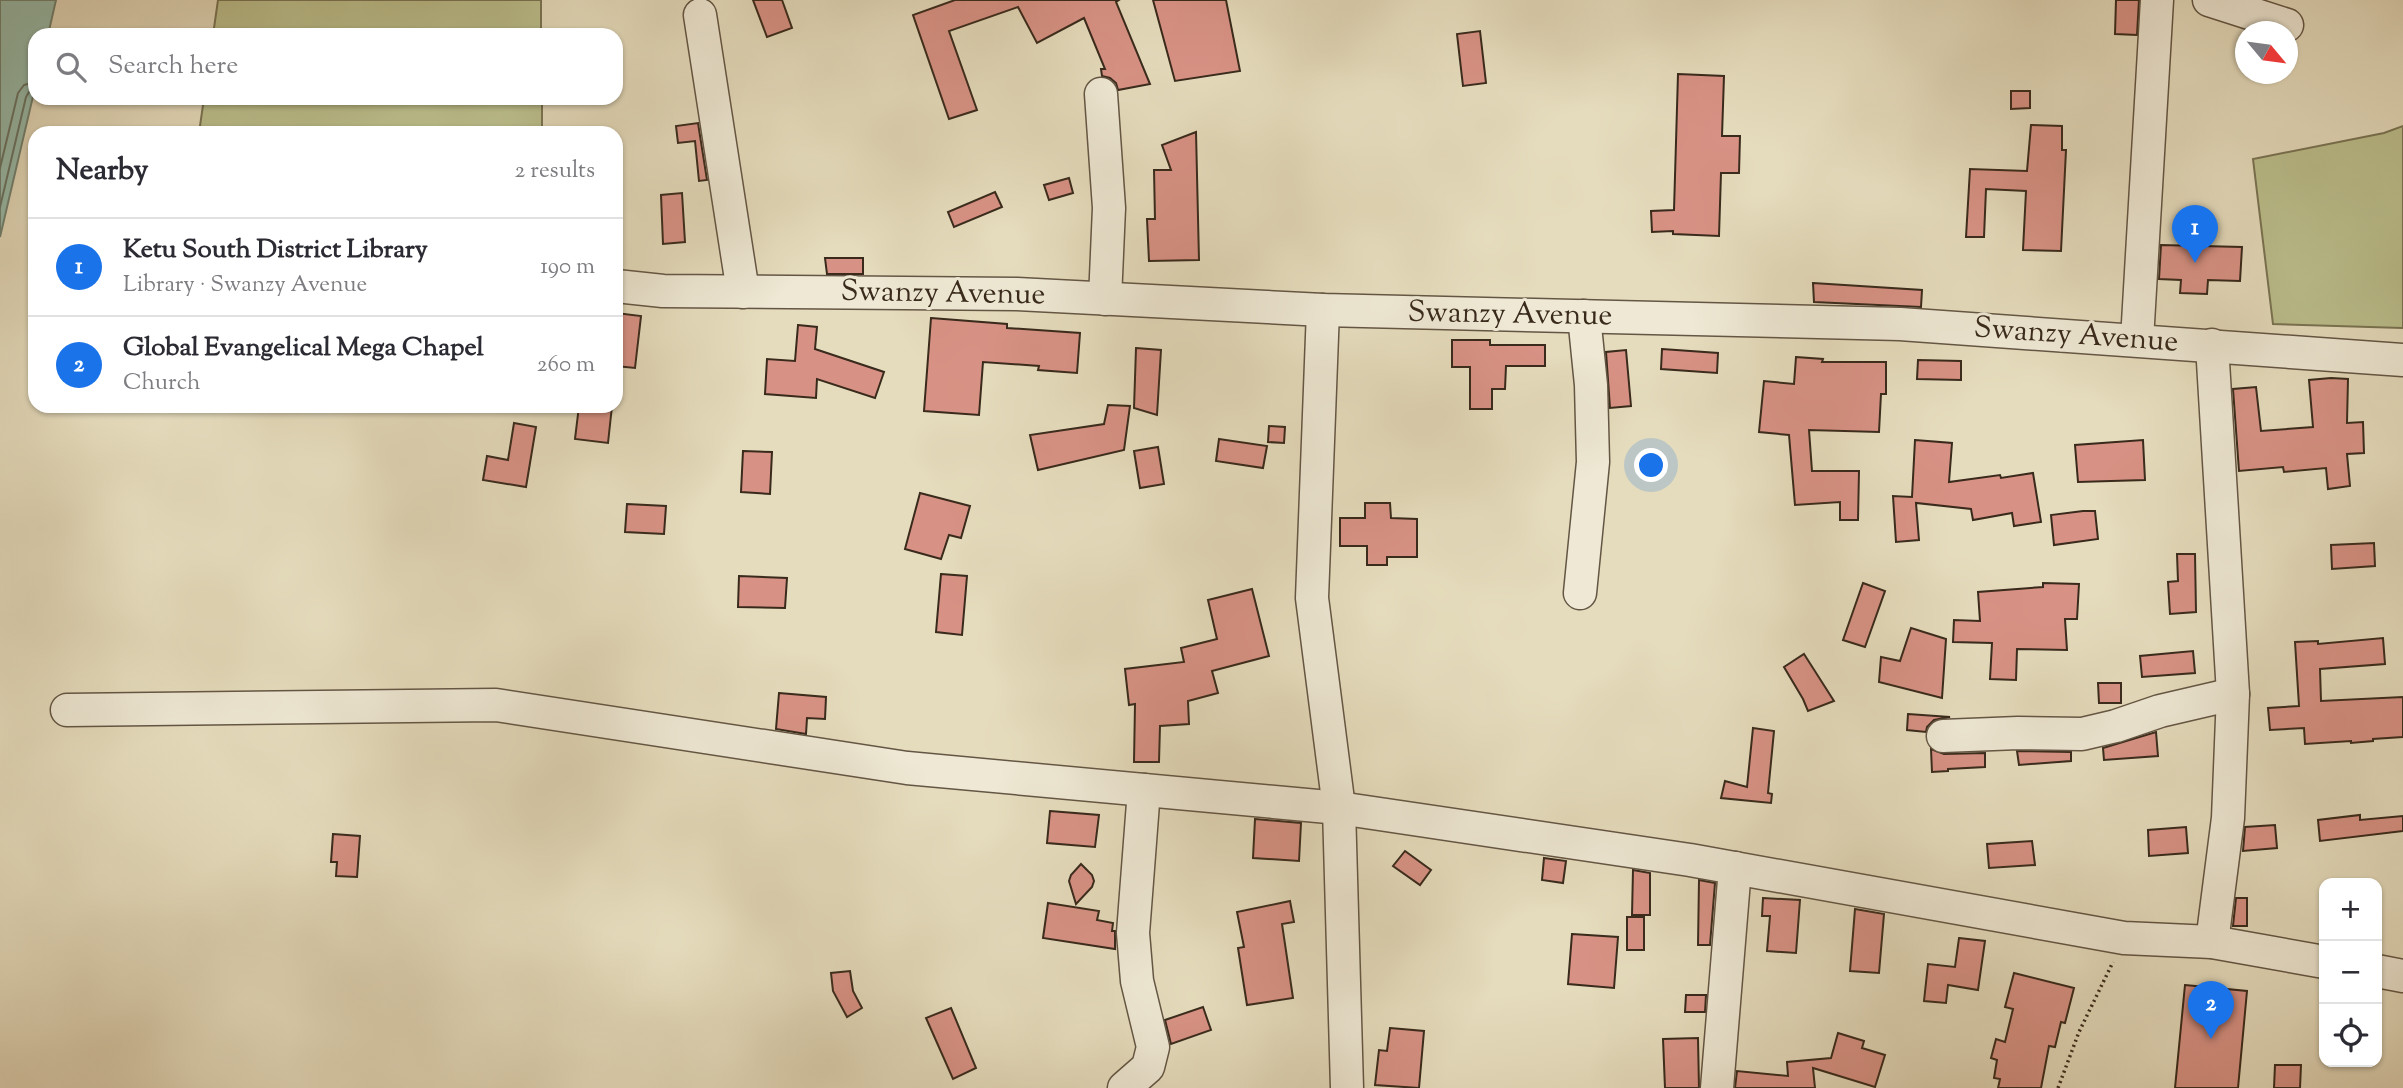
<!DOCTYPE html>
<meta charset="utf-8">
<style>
:root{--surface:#fff;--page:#f7f7f7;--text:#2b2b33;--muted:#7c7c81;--line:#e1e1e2;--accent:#1a73e8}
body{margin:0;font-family:"Sorts Mill Goudy",serif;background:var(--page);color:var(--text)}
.controls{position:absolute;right:21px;bottom:21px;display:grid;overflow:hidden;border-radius:14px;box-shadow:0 2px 5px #0004}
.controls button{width:63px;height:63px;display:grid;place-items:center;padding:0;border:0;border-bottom:2px solid var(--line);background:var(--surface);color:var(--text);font:35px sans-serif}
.compass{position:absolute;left:2235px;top:21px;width:63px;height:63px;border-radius:50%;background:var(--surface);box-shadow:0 2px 5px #0004;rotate:119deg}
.you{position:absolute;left:1652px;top:466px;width:24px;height:24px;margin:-18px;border:5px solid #fff;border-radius:50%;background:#1a73e8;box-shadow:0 0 0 10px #1a73e833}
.badge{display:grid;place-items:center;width:46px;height:46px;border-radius:50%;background:var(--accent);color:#fff;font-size:23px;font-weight:700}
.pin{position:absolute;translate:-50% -58px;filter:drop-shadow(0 2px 4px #0008)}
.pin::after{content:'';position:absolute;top:37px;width:24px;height:21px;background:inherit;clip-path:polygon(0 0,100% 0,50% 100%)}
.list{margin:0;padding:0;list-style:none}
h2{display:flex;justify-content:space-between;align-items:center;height:91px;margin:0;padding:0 28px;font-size:30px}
h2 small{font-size:23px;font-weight:400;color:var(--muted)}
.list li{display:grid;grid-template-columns:46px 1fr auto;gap:21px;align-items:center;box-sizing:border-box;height:98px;padding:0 28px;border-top:2px solid var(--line)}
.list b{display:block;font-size:26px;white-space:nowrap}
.list p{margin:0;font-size:23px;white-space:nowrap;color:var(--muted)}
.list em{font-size:23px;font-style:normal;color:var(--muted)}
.icon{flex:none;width:38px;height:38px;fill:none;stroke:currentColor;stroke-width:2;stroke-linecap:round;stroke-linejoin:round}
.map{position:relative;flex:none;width:2403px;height:1088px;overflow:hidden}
.search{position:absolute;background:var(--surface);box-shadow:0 2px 5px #0004;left:28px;top:28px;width:595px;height:77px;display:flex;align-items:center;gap:18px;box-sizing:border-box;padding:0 24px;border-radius:21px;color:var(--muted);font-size:26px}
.panel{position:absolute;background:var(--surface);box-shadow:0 2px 5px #0004;left:28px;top:126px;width:595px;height:287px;border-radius:21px}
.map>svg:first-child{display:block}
</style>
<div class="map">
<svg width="2403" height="1088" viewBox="0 0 2403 1088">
<rect width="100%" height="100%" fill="#e5dcbd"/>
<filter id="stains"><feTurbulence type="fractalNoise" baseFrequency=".00286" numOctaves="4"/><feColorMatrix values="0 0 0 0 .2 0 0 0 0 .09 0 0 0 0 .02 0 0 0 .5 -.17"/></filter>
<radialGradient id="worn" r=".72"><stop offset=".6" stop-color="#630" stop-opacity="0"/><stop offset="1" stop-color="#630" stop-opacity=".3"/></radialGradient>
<g fill="#bbbf8d" stroke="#7a7454" stroke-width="2">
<polygon points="218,0 541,0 541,35 213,35"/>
<polygon points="204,98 542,98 542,133 199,133"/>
<polygon points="2403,126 2403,328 2273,324 2253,159 2384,133"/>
</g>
<polygon fill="#97bcab" stroke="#718272" stroke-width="2" points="0,0 56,0 48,35 35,35 35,88 0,237"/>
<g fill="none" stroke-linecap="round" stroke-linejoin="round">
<g stroke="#687364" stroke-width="2">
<polyline points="0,168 18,93 24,85 35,82"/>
<polyline points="0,207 26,97 29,92 35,91"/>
</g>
</g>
<g fill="#d89285" stroke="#392a1c" stroke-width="2">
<polygon points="753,0 782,0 792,28 767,37"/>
<polygon points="955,0 1119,0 1116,2 1150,84 1118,90 1116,83 1110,78 1102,76 1101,69 1105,69 1084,18 1037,43 1018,7 949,31 977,110 949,119 913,15"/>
<polygon points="1153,0 1226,0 1240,71 1175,81"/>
<polygon points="2116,0 2139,0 2137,35 2115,34"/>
<polygon points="1480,31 1486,83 1463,86 1457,34"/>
<polygon points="1678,74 1724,76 1722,136 1740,136 1739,173 1721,173 1719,236 1673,234 1673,231 1652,232 1651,211 1674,210"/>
<polygon points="2011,91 2030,91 2030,108 2011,109"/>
<polygon points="698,123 707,180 699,181 695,141 678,143 676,126"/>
<polygon points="2031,125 2062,126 2062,150 2066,150 2061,251 2023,250 2026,191 1986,189 1984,237 1966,237 1970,169 2027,171"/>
<polygon points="1196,132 1199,260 1149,261 1147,219 1155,219 1154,170 1171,170 1162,145"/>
<polygon points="1069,178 1073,193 1049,200 1044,185"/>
<polygon points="995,192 1002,207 954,227 948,212"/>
<polygon points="682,193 685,242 663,244 661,195"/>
<polygon points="2161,245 2242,247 2240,281 2208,280 2207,294 2180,293 2181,280 2159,279"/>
<polygon points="825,258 863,258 863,274 827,274"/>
<polygon points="1813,283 1922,290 1921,307 1814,302"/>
<polygon points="616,313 641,316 635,368 616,366"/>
<polygon points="931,318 1007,324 1007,328 1080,333 1077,373 1038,370 1039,366 983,362 979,415 924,411"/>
<polygon points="798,325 817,327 815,349 884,372 875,398 817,379 816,398 765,394 767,359 795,361"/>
<polygon points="1452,340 1490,340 1490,345 1545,345 1545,366 1506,366 1505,389 1492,389 1492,409 1470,409 1470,367 1452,367"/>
<polygon points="1136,348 1161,350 1157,415 1134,408"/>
<polygon points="1662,349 1718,353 1717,373 1661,369"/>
<polygon points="1626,350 1631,406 1610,408 1606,352"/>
<polygon points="1796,357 1823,359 1822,362 1886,362 1886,394 1881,394 1879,432 1809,430 1812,471 1859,471 1858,520 1840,520 1840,502 1795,505 1789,435 1759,432 1764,381 1794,384"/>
<polygon points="1918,360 1961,361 1961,380 1917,379"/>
<polygon points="2331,378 2348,379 2347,423 2363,422 2364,453 2347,454 2350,486 2328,489 2326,468 2284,472 2283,467 2239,471 2233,389 2256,387 2261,431 2313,427 2309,380"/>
<polygon points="1108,405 1130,406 1124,450 1038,470 1030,435 1104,424"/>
<polygon points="579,406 612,406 608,443 575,439"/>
<polygon points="514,423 536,427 526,487 483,480 487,456 508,460"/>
<polygon points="1269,426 1285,427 1284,443 1268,442"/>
<polygon points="1219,439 1267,446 1263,468 1216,461"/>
<polygon points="1915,440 1952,443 1949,482 2000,475 2001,478 2033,473 2041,522 2014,526 2012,513 1973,520 1971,509 1916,503 1919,540 1896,542 1893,496 1912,497"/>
<polygon points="2143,440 2145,480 2078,482 2075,445"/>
<polygon points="1158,447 1164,484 1140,488 1134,451"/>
<polygon points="743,451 772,452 770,494 741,492"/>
<polygon points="920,493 970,506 961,538 949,535 941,559 905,549"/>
<polygon points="1365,503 1390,503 1391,518 1417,519 1417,557 1387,557 1387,565 1367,565 1367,546 1340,546 1340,518 1365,518"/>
<polygon points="627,504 666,506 664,534 625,532"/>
<polygon points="2083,511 2095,511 2098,539 2054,545 2051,515"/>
<polygon points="2374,543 2375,566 2332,569 2331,545"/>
<polygon points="2177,554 2195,554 2196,612 2170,614 2168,582 2178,581"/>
<polygon points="941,574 967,576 962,635 936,632"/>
<polygon points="739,576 787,578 785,608 738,607"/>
<polygon points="1863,583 1885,591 1865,647 1843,640"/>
<polygon points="2043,583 2079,584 2077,619 2065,619 2067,650 2017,649 2016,680 1990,679 1992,643 1953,642 1954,620 1980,621 1978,592 2043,587"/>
<polygon points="1252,589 1269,656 1212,671 1218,693 1188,701 1189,724 1160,726 1159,762 1134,762 1135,704 1129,705 1125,669 1184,662 1181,648 1217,639 1208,600"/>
<polygon points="1911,628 1946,639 1942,698 1879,682 1881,657 1900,661"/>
<polygon points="2383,638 2385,664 2320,669 2321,701 2403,697 2403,737 2373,739 2373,741 2351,743 2351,741 2305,744 2304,728 2270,730 2268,708 2299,706 2295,642 2318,641 2318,644"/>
<polygon points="2193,651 2195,673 2142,677 2140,656"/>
<polygon points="1804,654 1834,701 1808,711 1803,699 1784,667"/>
<polygon points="2098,683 2121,683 2121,703 2099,703"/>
<polygon points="779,693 826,697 825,719 807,718 806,734 776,729"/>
<polygon points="1908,714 1950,717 1934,720 1927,727 1926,732 1907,730"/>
<polygon points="1753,728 1774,731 1768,793 1772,794 1771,803 1721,798 1725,781 1747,787"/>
<polygon points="2156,732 2158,756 2104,760 2103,748"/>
<polygon points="1931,749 1944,754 1985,753 1985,767 1948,769 1948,771 1932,772"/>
<polygon points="2017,751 2071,752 2071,761 2019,765"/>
<polygon points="1050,811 1099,815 1095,847 1047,843"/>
<polygon points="2360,815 2360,820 2403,816 2403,831 2320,841 2318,820"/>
<polygon points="1255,819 1301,823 1299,861 1253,858"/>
<polygon points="2275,825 2277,848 2243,851 2245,827"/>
<polygon points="2186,827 2188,853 2149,856 2148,830"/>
<polygon points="333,834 360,836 357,877 336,876 337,862 331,862"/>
<polygon points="2032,841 2035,865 1989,868 1987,844"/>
<polygon points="1405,851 1431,870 1420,885 1393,866"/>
<polygon points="1544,858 1566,861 1563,883 1542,880"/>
<polygon points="1081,864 1092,875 1094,881 1092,887 1076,904 1069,881 1071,875"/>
<polygon points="1633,870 1650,873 1650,915 1632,915"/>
<polygon points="1699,880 1715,883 1710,945 1698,945"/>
<polygon points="1763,898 1800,900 1796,953 1767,951 1770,916 1762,916"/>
<polygon points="2236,898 2247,898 2247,926 2233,926"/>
<polygon points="1290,901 1294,922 1282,924 1293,998 1247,1005 1238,948 1244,947 1237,912"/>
<polygon points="1048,903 1099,911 1097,920 1113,923 1112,931 1115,931 1115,949 1043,938"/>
<polygon points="1855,909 1884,914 1879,973 1850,971"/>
<rect x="1627" y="917" width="17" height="33"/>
<polygon points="1572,934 1618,937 1614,988 1568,984"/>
<polygon points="1959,938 1985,941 1978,990 1948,985 1946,1003 1924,1001 1928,964 1955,967"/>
<polygon points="850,971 853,991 862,1008 847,1017 833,991 831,973"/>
<polygon points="2014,973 2074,988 2065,1023 2061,1022 2055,1047 2049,1046 2041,1088 1998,1088 2000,1079 1994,1078 1997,1060 1991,1058 1996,1039 2005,1042 2013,1009 2005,1007"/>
<polygon points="2185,985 2247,991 2238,1088 2175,1088"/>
<polygon points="1686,995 1706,995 1705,1012 1685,1012"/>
<polygon points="1203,1007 1211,1030 1171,1044 1165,1020"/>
<polygon points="951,1008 976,1068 953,1079 926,1018"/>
<polygon points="1390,1028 1424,1031 1419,1088 1375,1085 1379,1050 1387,1051"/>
<polygon points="1838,1033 1864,1041 1862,1048 1885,1055 1875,1087 1813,1068 1815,1088 1735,1088 1737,1071 1788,1076 1787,1062 1831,1058"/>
<polygon points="1698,1038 1699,1088 1665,1088 1663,1039"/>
<polygon points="2275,1065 2301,1065 2300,1088 2274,1088"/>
</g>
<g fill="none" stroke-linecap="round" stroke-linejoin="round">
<g stroke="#645644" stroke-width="35">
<g id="minor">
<polyline points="2209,0 2287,25"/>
<polyline points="700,15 743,292"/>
<polyline points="1101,94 1109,208 1105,299"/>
<polyline points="616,286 663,291 1017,294 1323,310 1900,324 2403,360"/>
<polyline points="1323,310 1312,598 1339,808 1347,1088"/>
<polyline points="2137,340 2157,0"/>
<polyline points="1580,593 1593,462 1591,385 1584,316"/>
<polyline points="67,710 496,705 907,768 1339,808 1690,860 2124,938 2212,942 2324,962"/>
<polyline points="1943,736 2018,733 2082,734 2116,726 2160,711 2233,694"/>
<polyline points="2212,942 2228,818 2233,694 2212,345"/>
<polyline points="2377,971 2403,976"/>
<polyline points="1124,1088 1148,1067 1153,1047 1137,981 1133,933 1144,790"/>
<polyline points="1717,1088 1735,868"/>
</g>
</g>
<polyline stroke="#392a1c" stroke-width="3.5" stroke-dasharray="2 3.5" stroke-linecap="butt" points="2058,1088 2079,1032 2113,962"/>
<use href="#minor" stroke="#eee8d4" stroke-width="32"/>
</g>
<g text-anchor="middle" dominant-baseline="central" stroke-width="6" stroke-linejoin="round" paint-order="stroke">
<g font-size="30" fill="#392a1c" stroke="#eee8d4">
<text transform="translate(943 294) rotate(1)">Swanzy Avenue</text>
<text transform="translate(1510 315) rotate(1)">Swanzy Avenue</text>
<text transform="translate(2076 336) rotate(4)">Swanzy Avenue</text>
</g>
</g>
<rect width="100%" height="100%" filter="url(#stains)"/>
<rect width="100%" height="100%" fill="url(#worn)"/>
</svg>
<div class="controls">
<button>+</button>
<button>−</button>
<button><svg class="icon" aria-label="locate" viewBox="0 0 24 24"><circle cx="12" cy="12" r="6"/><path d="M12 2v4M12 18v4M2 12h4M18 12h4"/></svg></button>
</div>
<svg class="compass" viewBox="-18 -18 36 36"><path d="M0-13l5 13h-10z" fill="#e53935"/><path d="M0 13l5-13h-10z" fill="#7c7c81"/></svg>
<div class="you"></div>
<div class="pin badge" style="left:2195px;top:263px">1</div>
<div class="pin badge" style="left:2211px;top:1039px">2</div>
<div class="search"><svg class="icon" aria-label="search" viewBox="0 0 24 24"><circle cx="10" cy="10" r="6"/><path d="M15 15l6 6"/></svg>Search here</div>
<section class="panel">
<h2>Nearby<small>2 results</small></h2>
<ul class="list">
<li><span class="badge">1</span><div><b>Ketu South District Library</b><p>Library · Swanzy Avenue</p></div><em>190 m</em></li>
<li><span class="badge">2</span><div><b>Global Evangelical Mega Chapel</b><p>Church</p></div><em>260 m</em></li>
</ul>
</section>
</div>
